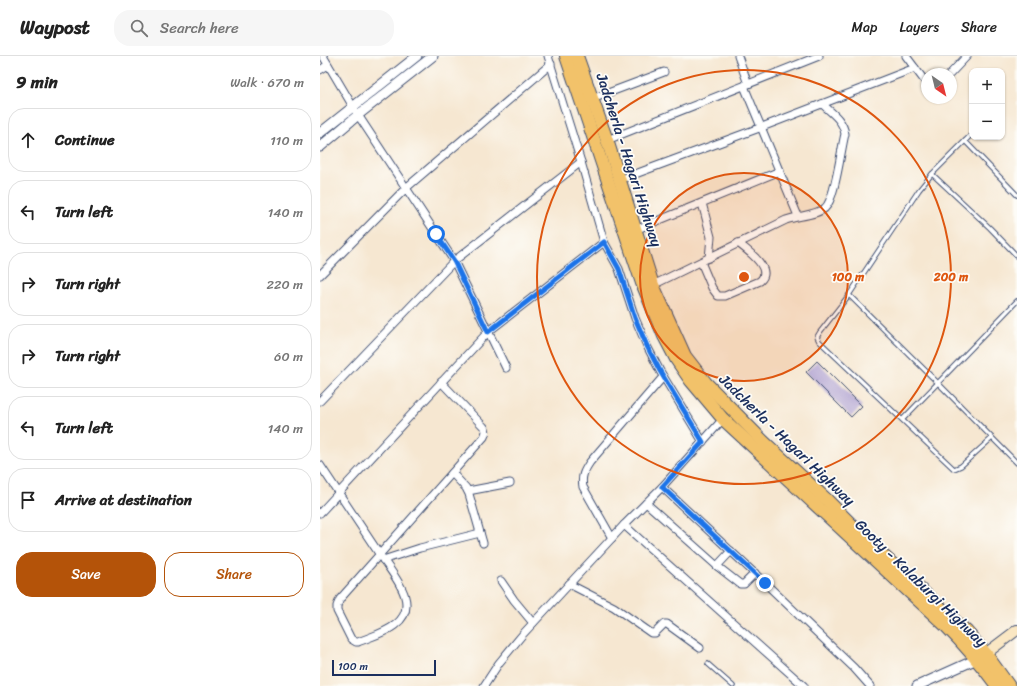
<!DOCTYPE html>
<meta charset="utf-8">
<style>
:root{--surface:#fff;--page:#f6f6f6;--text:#222;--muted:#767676;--line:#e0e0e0;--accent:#b45309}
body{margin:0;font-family:Sriracha,sans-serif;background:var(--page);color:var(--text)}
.controls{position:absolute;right:12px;top:12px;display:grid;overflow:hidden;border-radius:8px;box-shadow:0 1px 3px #0004}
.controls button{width:36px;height:36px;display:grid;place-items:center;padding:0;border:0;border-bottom:1px solid var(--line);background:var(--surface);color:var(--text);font:20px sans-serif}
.compass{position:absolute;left:601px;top:12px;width:36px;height:36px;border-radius:50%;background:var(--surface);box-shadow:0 1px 3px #0004;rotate:145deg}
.scale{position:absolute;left:12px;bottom:10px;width:104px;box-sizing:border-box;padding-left:4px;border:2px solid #1b2f5e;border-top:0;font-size:11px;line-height:14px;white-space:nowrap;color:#1b2f5e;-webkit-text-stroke:3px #fdfcf7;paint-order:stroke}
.stop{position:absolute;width:12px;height:12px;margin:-9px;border:3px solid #1a73e8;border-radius:50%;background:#fff}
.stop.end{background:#1a73e8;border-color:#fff;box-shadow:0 1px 4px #0008}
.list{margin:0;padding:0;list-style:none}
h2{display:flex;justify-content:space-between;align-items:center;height:52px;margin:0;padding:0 16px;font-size:17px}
h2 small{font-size:13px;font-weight:400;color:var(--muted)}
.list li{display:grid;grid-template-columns:26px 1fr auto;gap:12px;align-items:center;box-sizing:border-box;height:64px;margin:0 8px 8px;padding:0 8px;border:1px solid var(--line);border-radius:16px}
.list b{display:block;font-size:15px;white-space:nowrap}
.list em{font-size:13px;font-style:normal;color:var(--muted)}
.actions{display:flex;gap:8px;padding:12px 16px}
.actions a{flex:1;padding:9px 0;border:1px solid var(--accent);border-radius:16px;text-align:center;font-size:14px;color:var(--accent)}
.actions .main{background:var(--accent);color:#fff}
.icon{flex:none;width:22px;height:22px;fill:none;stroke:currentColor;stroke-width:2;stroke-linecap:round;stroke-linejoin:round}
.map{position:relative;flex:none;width:697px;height:630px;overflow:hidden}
header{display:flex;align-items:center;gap:24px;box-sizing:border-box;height:56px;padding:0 20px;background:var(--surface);border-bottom:1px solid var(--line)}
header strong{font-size:19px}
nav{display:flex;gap:22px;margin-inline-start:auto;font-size:14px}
.search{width:280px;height:36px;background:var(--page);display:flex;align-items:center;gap:10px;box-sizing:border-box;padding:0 14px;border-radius:16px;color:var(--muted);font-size:15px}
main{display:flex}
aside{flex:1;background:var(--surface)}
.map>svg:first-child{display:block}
</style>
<header>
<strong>Waypost</strong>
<div class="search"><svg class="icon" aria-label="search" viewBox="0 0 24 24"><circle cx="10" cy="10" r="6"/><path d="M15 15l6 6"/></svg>Search here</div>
<nav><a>Map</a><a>Layers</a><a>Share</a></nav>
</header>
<main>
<aside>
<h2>9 min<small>Walk · 670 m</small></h2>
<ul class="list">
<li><svg class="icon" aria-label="ahead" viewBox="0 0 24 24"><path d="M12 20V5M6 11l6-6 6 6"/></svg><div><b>Continue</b></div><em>110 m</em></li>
<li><svg class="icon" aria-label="left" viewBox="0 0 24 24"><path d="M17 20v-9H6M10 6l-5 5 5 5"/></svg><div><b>Turn left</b></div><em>140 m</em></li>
<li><svg class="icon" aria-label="right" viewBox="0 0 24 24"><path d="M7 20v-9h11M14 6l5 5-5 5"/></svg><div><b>Turn right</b></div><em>220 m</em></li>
<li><svg class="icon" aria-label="right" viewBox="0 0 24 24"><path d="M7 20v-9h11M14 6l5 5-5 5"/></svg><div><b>Turn right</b></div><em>60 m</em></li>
<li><svg class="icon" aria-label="left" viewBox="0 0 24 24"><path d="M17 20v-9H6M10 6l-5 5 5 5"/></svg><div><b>Turn left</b></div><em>140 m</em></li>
<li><svg class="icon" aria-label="arrive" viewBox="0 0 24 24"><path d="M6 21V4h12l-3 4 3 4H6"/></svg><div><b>Arrive at destination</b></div></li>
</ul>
<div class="actions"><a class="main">Save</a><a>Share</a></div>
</aside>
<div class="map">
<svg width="697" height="630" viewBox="0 0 697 630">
<rect width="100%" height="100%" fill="#fdfcf7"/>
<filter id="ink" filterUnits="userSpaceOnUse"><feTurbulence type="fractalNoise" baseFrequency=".025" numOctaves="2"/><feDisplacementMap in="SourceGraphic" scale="8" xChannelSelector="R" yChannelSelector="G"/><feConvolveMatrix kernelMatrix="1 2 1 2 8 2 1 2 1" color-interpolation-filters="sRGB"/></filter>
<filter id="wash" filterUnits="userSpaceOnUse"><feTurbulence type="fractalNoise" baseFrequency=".012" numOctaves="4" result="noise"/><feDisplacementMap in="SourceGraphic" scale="16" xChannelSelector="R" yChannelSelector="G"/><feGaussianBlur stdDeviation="0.9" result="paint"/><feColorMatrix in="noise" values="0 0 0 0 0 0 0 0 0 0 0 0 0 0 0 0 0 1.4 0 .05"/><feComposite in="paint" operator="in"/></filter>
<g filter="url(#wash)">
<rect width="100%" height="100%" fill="#f6e7d1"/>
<g id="blocks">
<polygon fill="#b5a7d3" points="497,305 542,350 531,361 486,316"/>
</g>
</g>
<g filter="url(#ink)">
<use href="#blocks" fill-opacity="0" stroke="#3c4b6f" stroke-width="1"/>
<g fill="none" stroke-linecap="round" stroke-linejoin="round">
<g stroke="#3c4b6f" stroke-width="5.5">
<g id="service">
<polyline points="652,78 612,118 599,134 529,239 500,276 497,281 499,285 634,413 641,410 672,382"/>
<polyline points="645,85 697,139"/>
<polyline points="612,118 670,172 697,200"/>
<polyline points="529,239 618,327 697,407"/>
<polyline points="583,363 697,245"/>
<polyline points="388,608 413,630"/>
</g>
</g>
<g stroke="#3c4b6f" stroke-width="9">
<g id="minor">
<polyline points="3,0 38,59 134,205 186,312"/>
<polyline points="228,0 261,106 284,186 299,213 315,262 327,290 340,315 383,386"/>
<polyline points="418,0 428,28"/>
<polyline points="586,0 607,28"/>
<polyline points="0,14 8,9"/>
<polyline points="630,18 647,0"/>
<polyline points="424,30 478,160"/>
<polyline points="272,43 344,16"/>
<polyline points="287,84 499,0"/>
<polyline points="299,124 442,71 595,12"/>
<polyline points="382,147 391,181 389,202"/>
<polyline points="315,174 460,115"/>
<path d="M381 206 392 232 398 240H405L440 225C454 213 427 194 418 187"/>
<polyline points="0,219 86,132 231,8"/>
<path d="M333 229 466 164C477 160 497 159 505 152 515 144 521 93 525 78 523 64 512 57 502 48"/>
<polyline points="0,345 134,205 261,106"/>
<path d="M0 409 60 499C73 519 102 549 75 569 65 577 50 581 38 586H36L31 583 17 555V550L20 543 164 381C166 377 167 374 164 371L121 326"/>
<polyline points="132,417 146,432 149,438 163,487"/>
<polyline points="342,431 445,527 534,612 550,630"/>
<polyline points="148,435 190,427"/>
<polyline points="326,447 397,510 420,528 424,528 435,517"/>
<polyline points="0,457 168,276 284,186"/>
<polyline points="304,469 484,630"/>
<path d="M292 482 263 431C261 420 264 415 270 406L343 321"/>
<polyline points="63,504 100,492 160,477"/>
<polyline points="397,510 411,495"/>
<polyline points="181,525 194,544 213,567"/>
<polyline points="249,528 294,551 331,577 335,577 344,568 347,568 380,592"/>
<polyline points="164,630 179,607 203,578 304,469 342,431 403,363"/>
</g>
</g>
<g stroke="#3c4b6f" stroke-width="11">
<g id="tertiary">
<polyline points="0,77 97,0"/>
<polyline points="0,91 38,59 113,0"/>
<polyline points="597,630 657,603"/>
</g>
</g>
<g stroke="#3c4b6f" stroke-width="12">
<polyline id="secondary" points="660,602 697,574"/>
</g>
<g stroke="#3c4b6f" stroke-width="14">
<g id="trunk">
<path d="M246 0 322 227 344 280 356 303 371 325 403 363 625 569C644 588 661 608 677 630"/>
<polyline points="257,0 288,87 333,229 365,300 386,327 444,386 507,444 556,493 647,576 666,598 689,630"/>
</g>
</g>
<use href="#service" stroke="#fff" stroke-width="3.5"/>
<use href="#minor" stroke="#fff" stroke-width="7"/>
<use href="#tertiary" stroke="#fff" stroke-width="9"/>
<use href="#secondary" stroke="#fae7c3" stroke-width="10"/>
<use href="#trunk" stroke="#f2c26a" stroke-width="12"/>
</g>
</g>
<g fill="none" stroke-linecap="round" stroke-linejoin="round" filter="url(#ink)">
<polyline stroke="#1a73e8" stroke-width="5" points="116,178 134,205 168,276 284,186 299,213 315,262 327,290 340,315 383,386 342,431 445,527"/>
</g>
<circle cx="424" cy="221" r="104" fill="#de5710" fill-opacity=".12"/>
<g fill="none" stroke="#de5710" stroke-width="2">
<circle cx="424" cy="221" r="104"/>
<circle cx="424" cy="221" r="207"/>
</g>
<g text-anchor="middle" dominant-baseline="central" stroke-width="3.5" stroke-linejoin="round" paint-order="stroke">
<g font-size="15" fill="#1b2f5e" stroke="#fdfcf7">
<text transform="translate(309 104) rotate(72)">Jadcherla - Hagari Highway</text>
<text transform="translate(467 384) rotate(44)">Jadcherla - Hagari Highway</text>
<text transform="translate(601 527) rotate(44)">Gooty - Kalaburgi Highway</text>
</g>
</g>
<circle cx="424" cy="221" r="6" fill="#de5710" stroke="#fdfcf7" stroke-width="2"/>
<g font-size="12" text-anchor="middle" font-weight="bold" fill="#de5710" stroke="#fdfcf7" stroke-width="3.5" stroke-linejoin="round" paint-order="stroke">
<text x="528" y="225">100 m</text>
<text x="631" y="225">200 m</text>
</g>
</svg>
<div class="controls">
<button>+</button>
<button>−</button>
</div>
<svg class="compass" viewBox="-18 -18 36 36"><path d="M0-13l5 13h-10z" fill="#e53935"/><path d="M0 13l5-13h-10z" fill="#767676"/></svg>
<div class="scale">100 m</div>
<div class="stop" style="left:116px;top:178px"></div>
<div class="stop end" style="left:445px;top:527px"></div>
</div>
</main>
